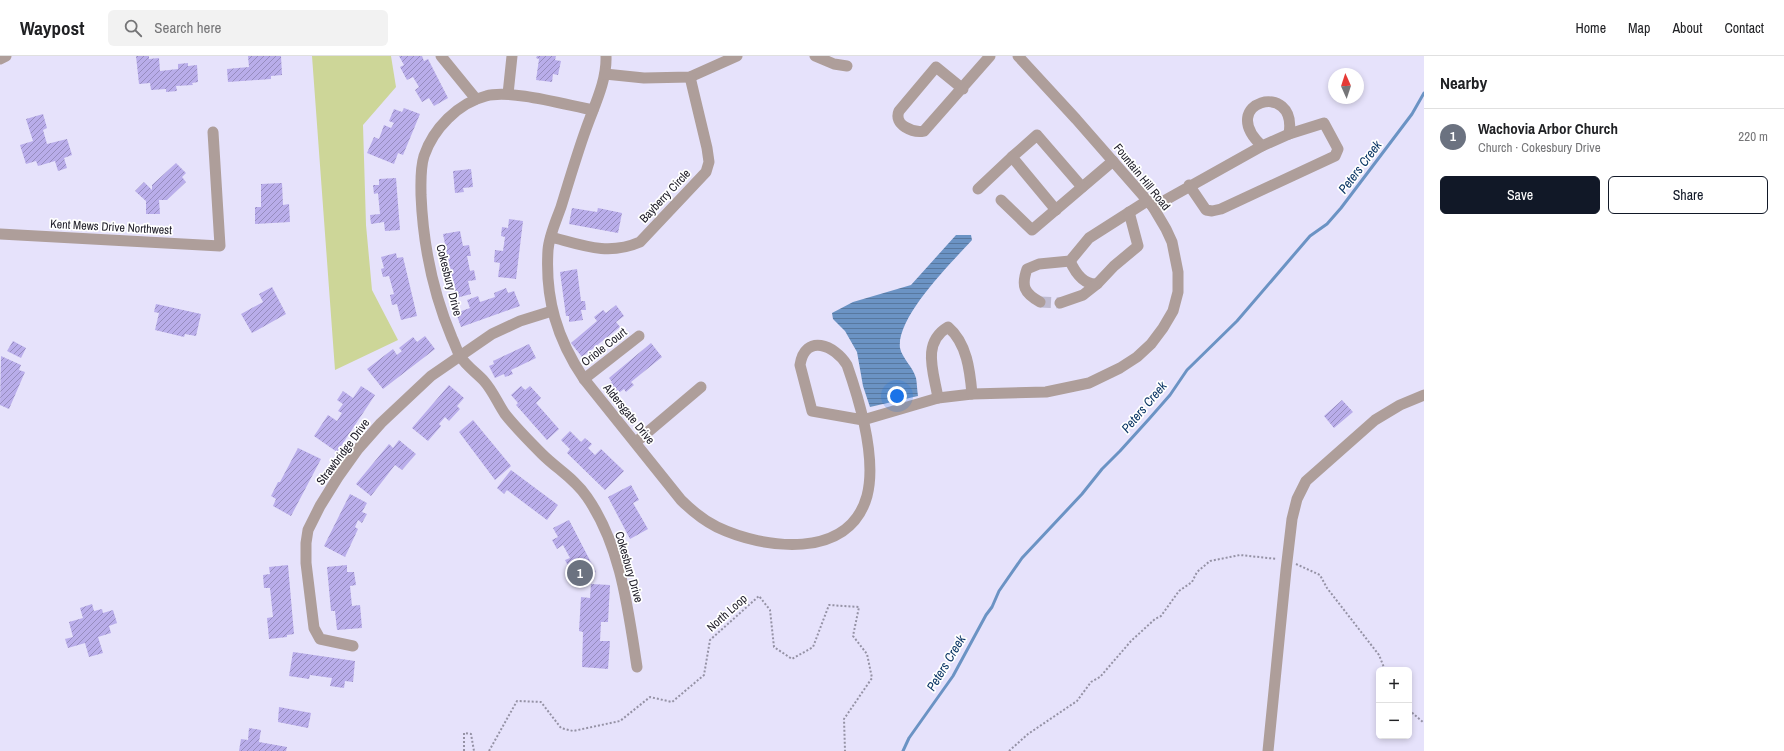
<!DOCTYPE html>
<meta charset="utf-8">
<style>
:root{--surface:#fff;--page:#f2f2f2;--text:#202124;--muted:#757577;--line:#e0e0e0;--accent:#111827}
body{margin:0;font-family:"Archivo Narrow",sans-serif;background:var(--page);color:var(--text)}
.controls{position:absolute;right:12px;bottom:12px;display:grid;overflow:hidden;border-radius:6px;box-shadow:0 2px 6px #0003}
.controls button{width:36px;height:36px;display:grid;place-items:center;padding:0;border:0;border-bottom:1px solid var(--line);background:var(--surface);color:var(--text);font:20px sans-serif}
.compass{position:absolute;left:1328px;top:12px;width:36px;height:36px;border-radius:50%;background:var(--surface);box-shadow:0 2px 6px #0003;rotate:357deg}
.you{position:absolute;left:897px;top:340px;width:14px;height:14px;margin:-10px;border:3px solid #fff;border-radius:50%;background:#1a73e8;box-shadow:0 0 0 6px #1a73e833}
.badge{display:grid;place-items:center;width:26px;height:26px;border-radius:50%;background:var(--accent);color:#fff;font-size:13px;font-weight:700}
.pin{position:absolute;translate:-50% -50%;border:2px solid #fff;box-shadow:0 1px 4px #0006}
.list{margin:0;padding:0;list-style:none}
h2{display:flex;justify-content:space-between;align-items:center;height:52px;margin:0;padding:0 16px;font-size:17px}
h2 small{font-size:13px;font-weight:400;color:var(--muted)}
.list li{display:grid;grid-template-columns:26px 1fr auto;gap:12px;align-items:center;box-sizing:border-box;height:56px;padding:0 16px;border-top:1px solid var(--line)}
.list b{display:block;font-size:15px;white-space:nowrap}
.list p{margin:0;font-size:13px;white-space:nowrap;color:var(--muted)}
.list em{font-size:13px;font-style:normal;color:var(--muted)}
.actions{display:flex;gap:8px;padding:12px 16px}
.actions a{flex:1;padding:9px 0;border:1px solid var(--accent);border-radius:6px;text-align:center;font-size:14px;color:var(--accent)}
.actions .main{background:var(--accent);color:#fff}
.icon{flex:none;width:22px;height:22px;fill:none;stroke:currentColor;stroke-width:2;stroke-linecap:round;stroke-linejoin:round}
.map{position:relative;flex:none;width:1424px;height:695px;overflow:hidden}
header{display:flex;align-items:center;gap:24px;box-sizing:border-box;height:56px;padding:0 20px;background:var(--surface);border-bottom:1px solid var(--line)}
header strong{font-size:19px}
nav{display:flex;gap:22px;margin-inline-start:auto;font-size:14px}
.search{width:280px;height:36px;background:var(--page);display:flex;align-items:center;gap:10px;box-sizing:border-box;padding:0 14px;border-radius:6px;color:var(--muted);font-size:15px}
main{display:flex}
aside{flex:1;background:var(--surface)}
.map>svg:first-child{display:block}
</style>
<header>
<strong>Waypost</strong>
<div class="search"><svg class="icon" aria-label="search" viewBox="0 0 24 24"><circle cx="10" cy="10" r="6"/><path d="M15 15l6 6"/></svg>Search here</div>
<nav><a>Home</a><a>Map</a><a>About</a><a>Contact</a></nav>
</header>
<main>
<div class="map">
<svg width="1424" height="695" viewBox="0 0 1424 695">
<defs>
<pattern id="water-rules" width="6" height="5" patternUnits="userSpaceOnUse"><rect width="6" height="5" fill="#6b93c4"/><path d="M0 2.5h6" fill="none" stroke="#58789f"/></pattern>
<pattern id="building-hatch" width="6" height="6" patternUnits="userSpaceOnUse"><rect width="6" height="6" fill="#b9adea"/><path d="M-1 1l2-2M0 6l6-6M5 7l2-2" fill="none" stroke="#968cbe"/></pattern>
</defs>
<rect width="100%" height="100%" fill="#e6e2fb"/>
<polygon fill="#cdd698" points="312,0 391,0 396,31 363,69 366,169 372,234 398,284 335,314"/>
<path fill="url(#water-rules)" d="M956 179H971L972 184C952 206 896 261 900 292 902 302 913 311 916 322 917 327 917 334 918 340L870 351 863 330 857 296 845 275 833 263 832 257 853 246 911 229Z"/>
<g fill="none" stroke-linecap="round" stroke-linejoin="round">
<polyline stroke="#6b93c4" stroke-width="3" points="903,695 909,682 953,620 986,559 992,551 999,535 1022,502 1082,438 1102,413 1120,395 1149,363 1170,339 1187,314 1237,265 1310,180 1327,168 1341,152 1412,58 1424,37"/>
</g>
<g fill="url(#building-hatch)">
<polygon points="136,0 149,0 149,3 159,2 160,15 178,13 178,8 188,7 188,10 197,9 198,26 192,27 193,29 176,30 177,35 166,36 166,33 151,34 150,27 139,28"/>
<polygon points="248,0 281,0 282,19 271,20 271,23 228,26 227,13 249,11"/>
<polygon points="399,0 422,0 424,5 428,3 448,42 434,50 429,42 422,46 415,34 419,31 413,21 407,24 400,11 404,9"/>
<polygon points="537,0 556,0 555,4 561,5 558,19 553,18 552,26 536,24 539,3 536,2"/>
<polygon points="404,52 420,58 403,99 398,97 394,108 367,97 374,81 379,83 384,69 391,72 394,67 389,65 394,53 402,56"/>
<polygon points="43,58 47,72 43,74 47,88 67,83 72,99 64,102 67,112 58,115 55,105 38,110 36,105 26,108 20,89 33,85 26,63"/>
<polygon points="176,107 186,117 182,121 186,126 167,144 159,144 160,158 146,158 146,145 135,135 144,126 152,134 152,129"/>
<polygon points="471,113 473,131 463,132 464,136 455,137 453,115"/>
<polygon points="396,122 400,174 385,175 384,166 371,168 370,159 380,158 378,137 374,138 373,129 379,129 379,123"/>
<polygon points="282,127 283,149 289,148 290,166 255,168 255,151 261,151 261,128"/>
<polygon points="572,152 597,156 598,152 622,157 618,177 569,168"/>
<polygon points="509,163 523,165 516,223 498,221 500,207 494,206 495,194 503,195 505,181 501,180 502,171 508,172"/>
<polygon points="460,175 463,190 469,189 471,200 467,200 470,215 474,214 476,224 468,225 471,238 456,242 443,178"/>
<polygon points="396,197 397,202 403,201 417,260 401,264 397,248 392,249 390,239 394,238 389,220 383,221 381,213 384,212 381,201"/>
<polygon points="577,213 581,245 585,245 586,254 581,254 583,264 569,266 569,260 566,260 560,216"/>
<polygon points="272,231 286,258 252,277 241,258 263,246 259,238"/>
<polygon points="506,232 508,237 514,235 520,250 461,271 456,257 470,252 467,244 478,240 480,246 495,241 494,237"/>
<polygon points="156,248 201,258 196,280 185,278 184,281 155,274 159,257 154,256"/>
<polygon points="616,249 624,260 616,266 620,271 582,301 571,287 597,265 594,261 603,254 606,257"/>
<polygon points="425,280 435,293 383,333 367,313 393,293 397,299 402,295 399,292 413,281 417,286"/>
<polygon points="13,285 26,292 21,302 7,295"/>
<polygon points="651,287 662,301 631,326 634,329 626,336 624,333 616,339 608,329 612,326 609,322"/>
<polygon points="529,288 536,302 511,314 513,318 505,321 504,318 495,322 489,310 494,308 493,305"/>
<polygon points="1,300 21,309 19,314 25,316 9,353 0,349"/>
<polygon points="449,329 464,342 457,350 460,353 449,365 445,361 439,368 441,370 428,385 412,372"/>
<polygon points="361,330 375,339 337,396 314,380 328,359 337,365 342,357 338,355 343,348 337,344 343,335 353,342"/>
<polygon points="521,330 525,334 530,330 541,342 536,347 559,373 547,384 516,349 518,347 511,339"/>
<polygon points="1342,344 1353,356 1334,372 1324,360"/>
<polygon points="473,364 511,410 495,424 459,376"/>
<polygon points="570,375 581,386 585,382 592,388 588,392 595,399 601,393 624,415 605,434 567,397 570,393 561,384"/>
<polygon points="399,384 416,398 402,414 395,409 371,440 356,428 389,388 393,392"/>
<polygon points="298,392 321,403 291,460 273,450 276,443 271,440 278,426 280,426"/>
<polygon points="511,414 558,449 547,464 507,434 504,438 497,432"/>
<polygon points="631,429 639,444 633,447 648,473 630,483 608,441"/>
<polygon points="350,438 367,447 362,456 367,458 362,467 358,464 355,471 358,473 345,501 324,490"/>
<polygon points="569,464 596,516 583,523 582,519 575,523 565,504 570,502 563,489 557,493 552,484 558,481 553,472"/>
<polygon points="288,509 294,578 287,579 287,581 269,583 267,562 273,561 270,532 264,532 263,519 270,518 269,511"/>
<polygon points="347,509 347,516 354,516 356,529 350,530 352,550 360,549 362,572 337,574 335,555 331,555 327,511"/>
<polygon points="591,528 610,529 608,566 601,566 600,585 610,585 608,613 582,611 583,576 579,575 581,541 590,542"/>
<polygon points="92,548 94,555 102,553 103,557 113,554 117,567 109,570 111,577 98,581 103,597 89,601 85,587 68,592 65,583 73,581 69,566 83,562 80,552"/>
<polygon points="293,596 355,605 353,626 345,625 344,632 330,630 332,622 310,619 309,623 289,620"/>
<polygon points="279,651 311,657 308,672 278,666"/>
<polygon points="249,672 261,674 259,686 287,691 286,695 239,695 241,683 248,684"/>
</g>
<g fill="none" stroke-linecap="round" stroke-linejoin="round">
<polyline stroke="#bfbbd1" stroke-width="11" stroke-dasharray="11 5.5" stroke-linecap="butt" points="1040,246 1060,247"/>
<g stroke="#9592a5" stroke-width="2" stroke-dasharray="2 2" stroke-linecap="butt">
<polyline points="1296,508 1320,519 1327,532 1379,599 1385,614"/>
<polyline points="1409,654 1424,667"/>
<polyline points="464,695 464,677 471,678 474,695"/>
<polyline points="489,695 517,645 541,646 561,672 573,675 620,665 650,641 672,646 704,619 710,584 759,540 770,554 774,591 792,603 813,591 829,549 859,551 853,580 867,598 872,622 844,663 845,695"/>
<polyline points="1009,695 1028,678 1077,645 1091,626 1100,621 1131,585 1155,563 1161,560 1179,535 1192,526 1197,516 1210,505 1240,499 1277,503"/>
</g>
<g stroke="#ae9e9a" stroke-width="11">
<polyline points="441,0 476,43"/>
<path d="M606 0C607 25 594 50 586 73 577 98 569 125 561 151 556 165 549 180 548 194 545 243 557 283 584 323L681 444C692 455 703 464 717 471 763 493 849 505 867 440 877 402 860 346 847 309 835 289 805 277 800 309L812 355 863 364 938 342 972 338 1046 336 1089 327 1120 312 1137 301 1151 288 1163 272 1173 255 1178 236V216L1172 186 1166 173 1153 151 1076 63 1018 0"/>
<polyline points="815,0 834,8 847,10"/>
<polyline points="0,3 6,0"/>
<polyline points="605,18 644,22 690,21 737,0"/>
<path d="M963 33 936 11 899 55C893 69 913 77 924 75L990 0"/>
<polyline points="508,38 512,0"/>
<path d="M593 54C566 49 510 33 486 40 458 47 433 73 424 100 420 113 421 126 421 139 423 188 433 237 452 282 455 288 457 295 460 300 466 310 477 317 484 325 493 335 498 348 505 358 516 372 530 386 542 398 557 413 575 423 587 441 621 490 628 553 637 611"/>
<path d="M1262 90C1215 46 1298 23 1289 78"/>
<polyline points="978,133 1012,101"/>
<polyline points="1001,144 1032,174 1113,105"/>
<polyline points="1153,151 1262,90 1289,78 1324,67 1338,93 1335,100 1221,153 1212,155 1206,154 1189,129"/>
<polyline points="1056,154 1012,101 1037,79 1082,131"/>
<polyline points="0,178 220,190 213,76"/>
<path d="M551 181C582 189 608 200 640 186L706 116 709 106 707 92 690 21"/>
<path d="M1070 205C1075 216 1083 229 1097 228"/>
<path d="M1040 246C1024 237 1021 230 1027 213L1039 208 1070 205 1089 182 1147 145"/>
<polyline points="1060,247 1083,239 1088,235 1097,228 1114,210 1138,190 1129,156"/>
<polyline points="584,323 639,280"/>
<path d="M938 342C934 317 921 287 948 271 967 287 970 315 972 338"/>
<polyline points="636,386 701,331"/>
<polyline points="353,590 320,583 314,572 306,507 306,487 308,474 320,450 338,421 358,393 381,367 431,320 492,278 520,265 552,255"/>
<polyline points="1268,695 1286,514 1292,463 1297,443 1306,425 1375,364 1400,349 1424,339"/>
</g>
</g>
<g text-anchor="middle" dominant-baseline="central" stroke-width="3.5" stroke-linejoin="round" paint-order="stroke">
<g font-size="12" fill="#22202b" stroke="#fff">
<text transform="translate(1142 121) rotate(51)">Fountain Hill Road</text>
<text transform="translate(665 140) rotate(-47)">Bayberry Circle</text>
<text transform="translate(111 171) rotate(3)">Kent Mews Drive Northwest</text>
<text transform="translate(449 224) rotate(76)">Cokesbury Drive</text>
<text transform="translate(604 291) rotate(-38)">Oriole Court</text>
<text transform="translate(629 358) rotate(51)">Aldersgate Drive</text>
<text transform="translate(343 396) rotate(-53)">Strawbridge Drive</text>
<text transform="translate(629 511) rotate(74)">Cokesbury Drive</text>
<text transform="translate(727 557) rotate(-42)">North Loop</text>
</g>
<g font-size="13" font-style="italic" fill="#0d3866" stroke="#fff">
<text transform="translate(1360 111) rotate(-53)">Peters Creek</text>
<text transform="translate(1144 351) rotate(-50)">Peters Creek</text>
<text transform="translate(946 607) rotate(-59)">Peters Creek</text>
</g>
</g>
</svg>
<div class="controls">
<button>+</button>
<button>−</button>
</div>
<svg class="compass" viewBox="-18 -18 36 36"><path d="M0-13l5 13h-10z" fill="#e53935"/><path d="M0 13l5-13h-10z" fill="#757577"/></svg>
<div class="you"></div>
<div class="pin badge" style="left:580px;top:517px;background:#6b7280">1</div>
</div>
<aside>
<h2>Nearby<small></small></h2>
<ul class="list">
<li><span class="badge" style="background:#6b7280">1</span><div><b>Wachovia Arbor Church</b><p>Church · Cokesbury Drive</p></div><em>220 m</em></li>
</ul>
<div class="actions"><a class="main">Save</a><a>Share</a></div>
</aside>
</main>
